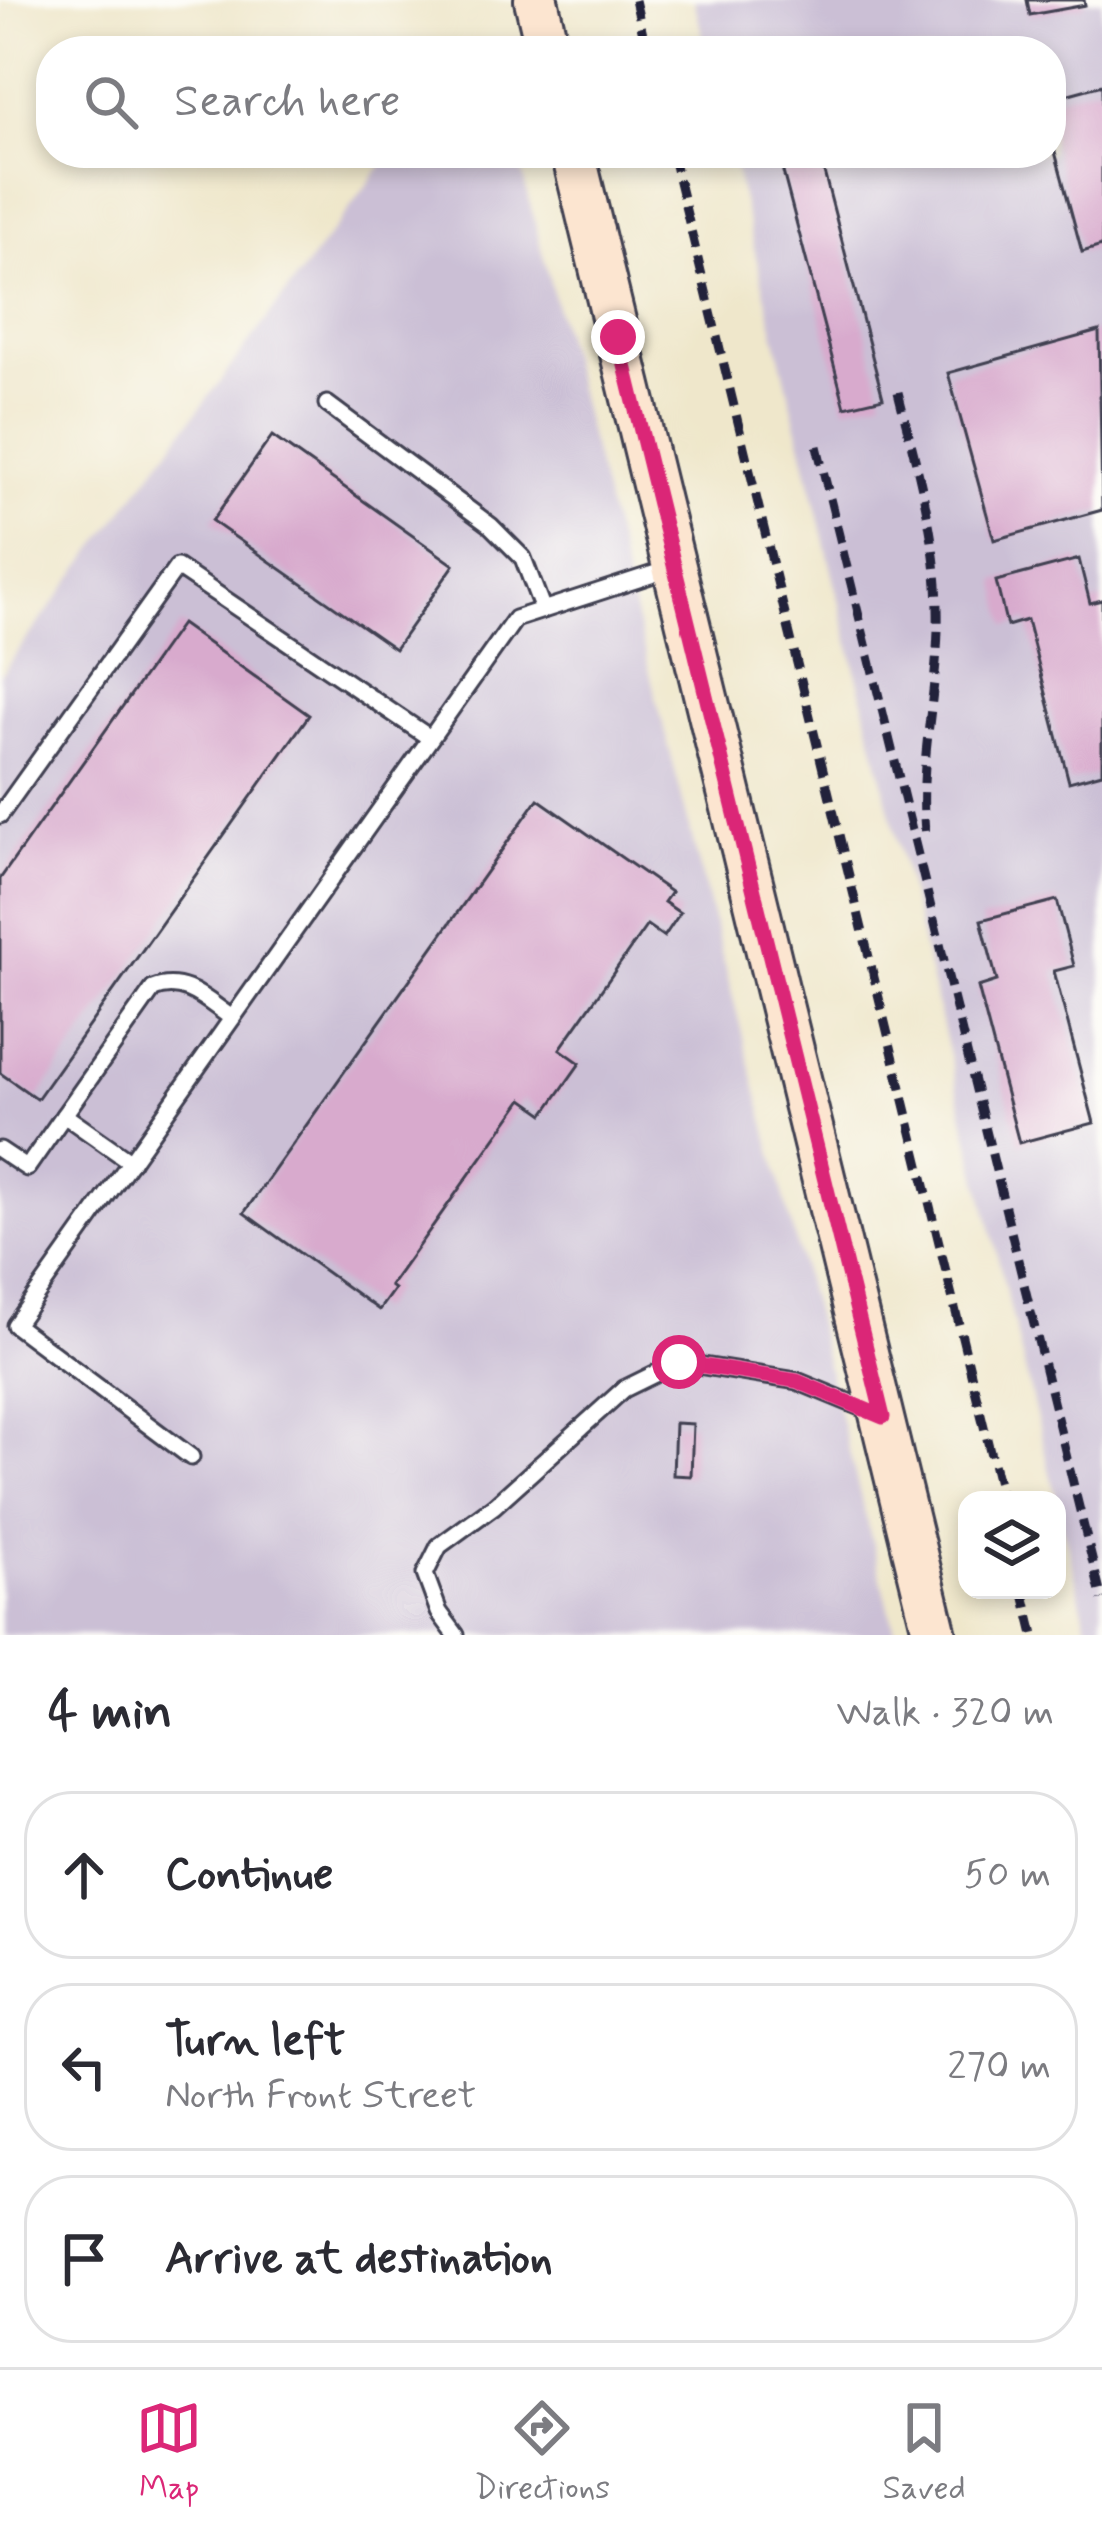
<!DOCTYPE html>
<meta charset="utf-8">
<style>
:root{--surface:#fff;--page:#f7f7f7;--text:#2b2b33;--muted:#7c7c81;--line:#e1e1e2;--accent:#db2777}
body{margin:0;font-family:Mynerve,sans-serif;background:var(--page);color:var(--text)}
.controls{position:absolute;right:36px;bottom:36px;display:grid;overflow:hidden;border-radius:24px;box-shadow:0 6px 18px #0003}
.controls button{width:108px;height:108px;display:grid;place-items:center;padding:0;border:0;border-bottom:3px solid var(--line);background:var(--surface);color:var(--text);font:60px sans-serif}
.stop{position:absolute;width:36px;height:36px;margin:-27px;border:9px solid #db2777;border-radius:50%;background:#fff}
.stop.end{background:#db2777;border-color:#fff;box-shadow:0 3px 12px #0008}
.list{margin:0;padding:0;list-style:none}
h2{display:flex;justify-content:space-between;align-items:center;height:156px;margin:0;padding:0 48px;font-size:51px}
h2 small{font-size:39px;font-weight:400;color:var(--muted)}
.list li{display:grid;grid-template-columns:78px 1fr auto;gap:36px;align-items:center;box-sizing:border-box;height:168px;margin:0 24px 24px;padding:0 24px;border:3px solid var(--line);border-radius:48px}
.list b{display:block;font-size:45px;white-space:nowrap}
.list p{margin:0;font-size:39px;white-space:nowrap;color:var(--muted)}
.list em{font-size:39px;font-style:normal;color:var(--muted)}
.icon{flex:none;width:66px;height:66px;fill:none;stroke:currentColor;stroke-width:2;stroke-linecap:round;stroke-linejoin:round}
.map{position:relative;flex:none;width:1102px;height:1635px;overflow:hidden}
.search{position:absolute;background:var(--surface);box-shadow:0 6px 18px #0003;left:36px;right:36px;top:36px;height:132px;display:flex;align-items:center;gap:30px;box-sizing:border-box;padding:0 42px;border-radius:48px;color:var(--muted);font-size:45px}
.sheet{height:732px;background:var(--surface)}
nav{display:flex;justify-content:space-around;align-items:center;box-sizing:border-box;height:168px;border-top:3px solid var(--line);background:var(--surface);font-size:33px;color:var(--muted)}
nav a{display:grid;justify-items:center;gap:6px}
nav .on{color:var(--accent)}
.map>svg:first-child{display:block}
</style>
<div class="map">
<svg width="1102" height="1635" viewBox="0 0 1102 1635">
<rect width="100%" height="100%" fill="#fdfcf7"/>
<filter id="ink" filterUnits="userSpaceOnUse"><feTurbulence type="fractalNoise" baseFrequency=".00833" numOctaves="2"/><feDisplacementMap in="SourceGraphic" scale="24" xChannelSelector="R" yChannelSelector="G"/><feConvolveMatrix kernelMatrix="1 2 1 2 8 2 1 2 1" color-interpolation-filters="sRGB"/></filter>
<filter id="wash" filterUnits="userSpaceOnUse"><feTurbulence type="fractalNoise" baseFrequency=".004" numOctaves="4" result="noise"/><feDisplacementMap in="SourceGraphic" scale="48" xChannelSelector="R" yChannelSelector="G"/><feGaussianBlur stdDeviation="2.7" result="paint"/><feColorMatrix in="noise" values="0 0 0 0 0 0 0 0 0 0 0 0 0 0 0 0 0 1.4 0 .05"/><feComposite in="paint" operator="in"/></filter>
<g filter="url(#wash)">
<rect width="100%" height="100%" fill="#efe7cb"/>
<g fill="#cbbfd5">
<polygon points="694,0 1102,0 1102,1635 1089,1635 731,153 1051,153 1051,51 706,51"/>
<polygon points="391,153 517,153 896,1635 0,1635 0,675"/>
</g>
<g id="blocks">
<g fill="#d8aacd">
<polygon points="1027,0 1084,0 1085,5 1030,15"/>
<polygon points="1102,85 1102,246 1082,252 1051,137 1051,99"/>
<polygon points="778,153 819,153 883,398 845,407"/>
<polygon points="1099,331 1102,510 994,540 948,373"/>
<polygon points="272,436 454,565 395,649 212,521"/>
<polygon points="1079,559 1090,603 1102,600 1102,773 1069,782 1027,620 1007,626 996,581"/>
<polygon points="181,624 309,715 37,1099 0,1073 0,879"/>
<polygon points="538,799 671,892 664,902 680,913 664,937 647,925 560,1049 580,1063 544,1114 523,1099 390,1286 394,1289 379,1310 244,1213"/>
<polygon points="1057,900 1074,966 1054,971 1094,1123 1019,1143 978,987 997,981 981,920"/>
<polygon points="675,1423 693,1424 691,1476 673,1475"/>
</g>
</g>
</g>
<g filter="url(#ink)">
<use href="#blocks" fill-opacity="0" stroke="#414051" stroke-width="3"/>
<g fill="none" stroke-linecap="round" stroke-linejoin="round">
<g stroke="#414051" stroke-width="21">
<g id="lane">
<polyline points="327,404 491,526 523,558 543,610"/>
<polyline points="0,815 177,567 430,738"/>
<path d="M64 1115 153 989C184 976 207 1001 232 1018"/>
<polyline points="0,1150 27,1168 64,1115 131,1162"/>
<polyline points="191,1457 15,1325 515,619 672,568"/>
<polyline points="456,1635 439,1612 425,1574 439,1546 494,1506 624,1389 679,1362 797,1381 875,1413"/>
</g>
</g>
<g stroke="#414051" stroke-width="48">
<g id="secondary">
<polyline points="536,0 548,51"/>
<polyline points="573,153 935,1635"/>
</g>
</g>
<use href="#lane" stroke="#fff" stroke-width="15"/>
<use href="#secondary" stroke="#fce5d0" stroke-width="42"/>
<g stroke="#22223b" stroke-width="9" stroke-dasharray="18 9" stroke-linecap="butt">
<polyline points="635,0 647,51"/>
<polyline points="672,153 1002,1500"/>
<path d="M898 392C916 463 937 536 938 609 940 683 918 757 925 831"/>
<polyline points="817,446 1102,1600"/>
<polyline points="1023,1590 1034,1635"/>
</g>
</g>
</g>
<g fill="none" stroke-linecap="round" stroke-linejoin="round" filter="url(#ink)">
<polyline stroke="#db2777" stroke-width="15" points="618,337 883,1417 797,1381 679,1362"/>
</g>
</svg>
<div class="controls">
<button><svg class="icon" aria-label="layers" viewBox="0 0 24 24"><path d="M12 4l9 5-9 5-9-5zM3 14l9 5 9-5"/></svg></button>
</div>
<div class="stop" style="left:679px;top:1362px"></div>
<div class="stop end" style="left:618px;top:337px"></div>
<div class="search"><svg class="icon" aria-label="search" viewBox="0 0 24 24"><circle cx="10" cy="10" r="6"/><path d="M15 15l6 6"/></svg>Search here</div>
</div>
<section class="sheet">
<h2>4 min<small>Walk · 320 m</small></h2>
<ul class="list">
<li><svg class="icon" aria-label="ahead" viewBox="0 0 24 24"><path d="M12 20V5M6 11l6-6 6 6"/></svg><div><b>Continue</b></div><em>50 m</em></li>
<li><svg class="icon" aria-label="left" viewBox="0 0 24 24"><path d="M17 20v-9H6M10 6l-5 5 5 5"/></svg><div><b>Turn left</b><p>North Front Street</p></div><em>270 m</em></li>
<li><svg class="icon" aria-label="arrive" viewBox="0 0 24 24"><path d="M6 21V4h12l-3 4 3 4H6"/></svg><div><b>Arrive at destination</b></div></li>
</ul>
</section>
<nav>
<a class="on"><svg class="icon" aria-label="map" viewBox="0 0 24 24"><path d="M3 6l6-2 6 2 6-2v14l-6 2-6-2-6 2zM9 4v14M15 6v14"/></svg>Map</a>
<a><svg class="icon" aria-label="directions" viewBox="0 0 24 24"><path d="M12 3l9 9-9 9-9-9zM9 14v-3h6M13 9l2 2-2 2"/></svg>Directions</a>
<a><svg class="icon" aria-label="saved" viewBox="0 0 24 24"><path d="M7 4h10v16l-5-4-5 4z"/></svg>Saved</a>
</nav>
